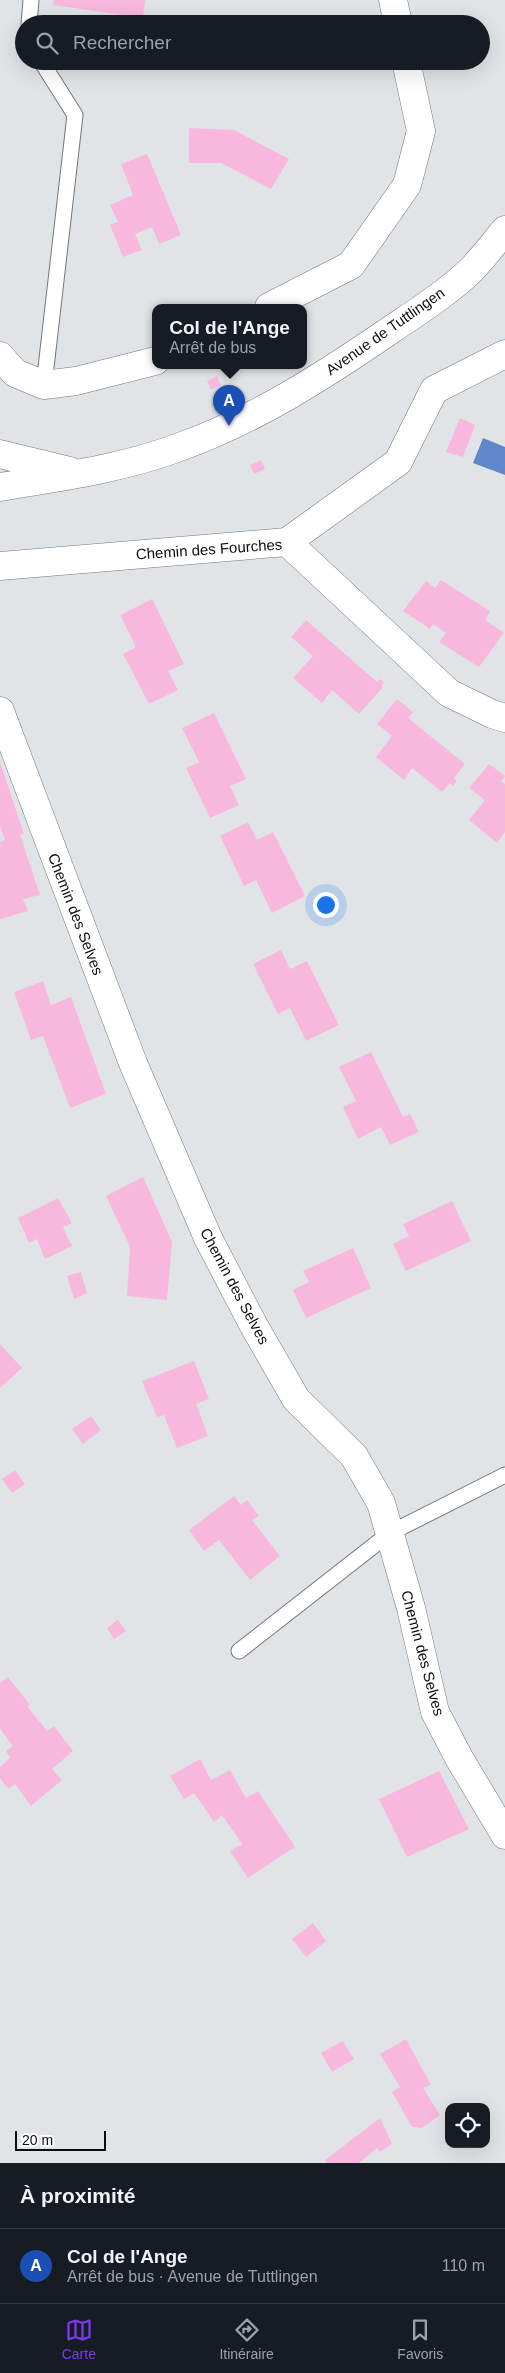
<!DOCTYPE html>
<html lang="fr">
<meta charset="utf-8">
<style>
:root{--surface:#171b24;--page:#20242c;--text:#f1f3f6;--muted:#9ea1a6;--line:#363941;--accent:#7c3aed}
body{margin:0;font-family:Arial,sans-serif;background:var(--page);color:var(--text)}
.controls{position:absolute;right:15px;bottom:15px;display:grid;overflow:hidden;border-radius:10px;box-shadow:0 5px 20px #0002}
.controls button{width:45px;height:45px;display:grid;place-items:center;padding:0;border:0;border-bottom:1px solid var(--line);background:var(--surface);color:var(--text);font:25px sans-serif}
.scale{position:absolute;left:15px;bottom:12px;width:91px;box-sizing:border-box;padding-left:5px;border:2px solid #0c0d0e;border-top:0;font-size:14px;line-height:18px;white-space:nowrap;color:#0c0d0e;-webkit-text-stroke:4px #fff;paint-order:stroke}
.you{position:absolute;left:325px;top:904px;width:18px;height:18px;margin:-12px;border:4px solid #fff;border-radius:50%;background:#1a73e8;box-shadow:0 0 0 8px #1a73e833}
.badge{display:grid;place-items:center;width:32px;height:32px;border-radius:50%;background:var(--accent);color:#fff;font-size:16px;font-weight:700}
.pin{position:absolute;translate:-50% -41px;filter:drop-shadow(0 1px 2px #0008)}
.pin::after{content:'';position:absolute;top:26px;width:18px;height:15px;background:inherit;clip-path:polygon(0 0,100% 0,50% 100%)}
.popup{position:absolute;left:152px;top:304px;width:155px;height:65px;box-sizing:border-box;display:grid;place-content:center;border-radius:10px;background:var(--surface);filter:drop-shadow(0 1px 4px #0005);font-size:16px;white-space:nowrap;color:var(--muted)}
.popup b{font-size:19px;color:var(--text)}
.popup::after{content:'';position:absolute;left:50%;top:100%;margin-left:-10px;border:10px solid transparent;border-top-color:var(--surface)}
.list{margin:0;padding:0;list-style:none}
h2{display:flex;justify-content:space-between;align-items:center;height:65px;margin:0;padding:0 20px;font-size:21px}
h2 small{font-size:16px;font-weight:400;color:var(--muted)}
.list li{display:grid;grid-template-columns:32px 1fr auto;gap:15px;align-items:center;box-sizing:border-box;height:75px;padding:0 20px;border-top:1px solid var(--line)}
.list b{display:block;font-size:19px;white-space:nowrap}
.list p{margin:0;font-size:16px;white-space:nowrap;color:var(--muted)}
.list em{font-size:16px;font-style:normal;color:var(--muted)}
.icon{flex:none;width:28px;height:28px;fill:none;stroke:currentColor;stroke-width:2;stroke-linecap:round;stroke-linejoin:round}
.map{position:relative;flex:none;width:505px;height:2163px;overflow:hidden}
.search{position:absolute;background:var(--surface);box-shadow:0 5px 20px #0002;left:15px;right:15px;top:15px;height:55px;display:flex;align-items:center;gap:12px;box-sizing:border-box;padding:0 18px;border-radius:28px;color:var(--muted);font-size:19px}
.sheet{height:140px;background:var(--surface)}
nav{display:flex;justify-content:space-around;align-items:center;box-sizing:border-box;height:70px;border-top:1px solid var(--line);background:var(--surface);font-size:14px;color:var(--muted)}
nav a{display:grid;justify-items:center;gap:2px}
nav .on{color:var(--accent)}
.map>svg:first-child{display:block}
</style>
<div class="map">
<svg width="505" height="2163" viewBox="0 0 505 2163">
<rect width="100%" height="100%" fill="#e1e4e7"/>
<polygon fill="#5e88ca" points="483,438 505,447 505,475 473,463"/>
<g fill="#f8b8de">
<polygon points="54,0 145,0 143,18 53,5"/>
<polygon points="189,128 234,130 289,159 271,189 221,163 189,163"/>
<polygon points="147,154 181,235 159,244 152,227 135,234 142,250 123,257 110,225 118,222 110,205 133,195 121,164"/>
<polygon points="217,376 221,385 211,390 207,381"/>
<polygon points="460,418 475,425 463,457 446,452"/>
<polygon points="261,460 265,469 254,474 250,465"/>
<polygon points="441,580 490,611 485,620 504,633 479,667 439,642 446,633 433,624 430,629 403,611 426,581 435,588"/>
<polygon points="152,599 184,664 168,671 178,690 149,704 123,654 136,647 120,615"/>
<polygon points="306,620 377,682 380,679 384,682 381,686 383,687 359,714 332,690 322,703 293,678 313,656 291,637"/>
<polygon points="397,699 413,712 408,718 465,764 454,778 457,781 453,786 450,783 442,792 412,768 404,780 376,757 392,736 377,724"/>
<polygon points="214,713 246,779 230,786 239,805 210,818 186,768 199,762 182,728"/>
<polygon points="0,762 24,834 20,835 40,895 23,899 28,911 0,919 0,842 5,840 0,826"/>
<polygon points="489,764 505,776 501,781 505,784 505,832 497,843 469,820 485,800 469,788"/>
<polygon points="248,822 257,840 273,832 305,896 272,913 256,880 244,886 220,836"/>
<polygon points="281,950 290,969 307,961 339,1025 306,1041 290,1008 278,1014 253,964"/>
<polygon points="43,981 51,1005 71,997 106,1094 70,1108 43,1036 31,1040 14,992"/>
<polygon points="371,1052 403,1117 410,1114 419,1132 390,1145 381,1127 358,1139 343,1107 356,1101 339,1067"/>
<polygon points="143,1177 172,1242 167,1300 127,1296 130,1247 106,1196"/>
<polygon points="58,1198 72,1223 63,1227 72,1246 45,1259 37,1239 29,1243 18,1218"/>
<polygon points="452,1201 471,1241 406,1271 393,1244 409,1236 403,1224"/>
<polygon points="353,1248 371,1288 306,1318 293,1290 309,1282 303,1271"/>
<polygon points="81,1272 87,1293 74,1299 67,1276"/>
<polygon points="0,1344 22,1368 0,1388"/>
<polygon points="194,1361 209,1399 196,1404 208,1436 177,1448 164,1415 157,1417 142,1381"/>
<polygon points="91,1416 101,1430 83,1444 72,1429"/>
<polygon points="15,1470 25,1484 12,1493 2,1479"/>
<polygon points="234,1496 241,1505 247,1500 259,1516 252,1520 280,1556 250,1580 219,1540 204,1551 189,1530"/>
<polygon points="118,1620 126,1631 114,1639 107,1628"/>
<polygon points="8,1677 30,1705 28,1707 47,1731 54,1726 73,1751 52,1769 62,1780 31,1806 15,1784 8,1789 0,1778 0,1767 10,1758 6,1751 13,1746 0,1729 0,1683"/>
<polygon points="200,1759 211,1780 230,1770 246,1798 258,1791 295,1847 248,1878 230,1851 242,1844 222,1815 214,1822 194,1793 184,1799 170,1776"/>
<polygon points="439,1771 469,1829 407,1857 379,1799"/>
<polygon points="313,1923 326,1941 306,1957 292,1939"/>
<polygon points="406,2039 431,2085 423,2088 440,2115 422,2128 412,2127 392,2092 400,2087 380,2054"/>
<polygon points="343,2041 354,2059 332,2072 321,2053"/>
<polygon points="380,2118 392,2144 380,2152 377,2148 359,2163 327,2163 325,2160"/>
</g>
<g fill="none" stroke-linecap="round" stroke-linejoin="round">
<g stroke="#74777a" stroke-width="17">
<g id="lane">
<polyline points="29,24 31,0"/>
<polyline points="41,61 75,115 44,385"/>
<polyline points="239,1651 390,1533 505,1475"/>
</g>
</g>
<g stroke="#74777a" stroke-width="29">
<g id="street">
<polyline points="393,0 398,24"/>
<polyline points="269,307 351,265 407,185 421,131 406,61"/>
<polyline points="0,356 15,373 44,385 76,381 155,361"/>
<polyline points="287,542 398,462 434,390 505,354"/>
<polyline points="0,566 287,542 449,693 492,714 505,718"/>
<polyline points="0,711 133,1063 208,1238 254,1326 296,1399 354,1456 381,1503 411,1608 435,1712 459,1758 505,1835"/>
</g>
</g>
<g stroke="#74777a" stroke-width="29">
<g id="secondary">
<polyline points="0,454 70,471"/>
<path d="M0 487C59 477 120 469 177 448 254 421 325 375 392 329 417 312 450 291 471 270 483 258 494 243 505 230"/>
</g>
</g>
<use href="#lane" stroke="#fff" stroke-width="15"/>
<use href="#street" stroke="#fff" stroke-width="28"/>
<use href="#secondary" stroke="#fff" stroke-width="28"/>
</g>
<g text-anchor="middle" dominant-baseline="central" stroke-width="4" stroke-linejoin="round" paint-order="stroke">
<g font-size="15" fill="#0c0d0e" stroke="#fff">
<text transform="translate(385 331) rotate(-35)">Avenue de Tuttlingen</text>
<text transform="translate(209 549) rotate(-4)">Chemin des Fourches</text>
<text transform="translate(76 914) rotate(69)">Chemin des Selves</text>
<text transform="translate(235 1286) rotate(62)">Chemin des Selves</text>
<text transform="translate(423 1653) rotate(75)">Chemin des Selves</text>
</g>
</g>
</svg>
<div class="controls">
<button><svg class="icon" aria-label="locate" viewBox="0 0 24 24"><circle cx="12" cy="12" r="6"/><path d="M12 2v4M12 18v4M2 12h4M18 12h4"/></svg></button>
</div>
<div class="scale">20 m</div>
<div class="you"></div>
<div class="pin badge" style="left:229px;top:426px;background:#1a4fb4">A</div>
<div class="popup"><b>Col de l'Ange</b>Arrêt de bus</div>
<div class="search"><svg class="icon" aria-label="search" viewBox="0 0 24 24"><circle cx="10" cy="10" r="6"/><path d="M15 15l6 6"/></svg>Rechercher</div>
</div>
<section class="sheet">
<h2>À proximité<small></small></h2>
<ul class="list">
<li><span class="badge" style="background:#1a4fb4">A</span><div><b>Col de l'Ange</b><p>Arrêt de bus · Avenue de Tuttlingen</p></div><em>110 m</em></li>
</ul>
</section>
<nav>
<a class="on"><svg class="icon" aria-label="map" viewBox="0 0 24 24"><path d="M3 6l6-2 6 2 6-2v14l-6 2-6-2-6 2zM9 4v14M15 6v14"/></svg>Carte</a>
<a><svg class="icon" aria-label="directions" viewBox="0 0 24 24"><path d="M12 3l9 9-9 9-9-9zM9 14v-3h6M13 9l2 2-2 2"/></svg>Itinéraire</a>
<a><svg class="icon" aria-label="saved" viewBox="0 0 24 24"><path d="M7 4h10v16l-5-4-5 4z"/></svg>Favoris</a>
</nav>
